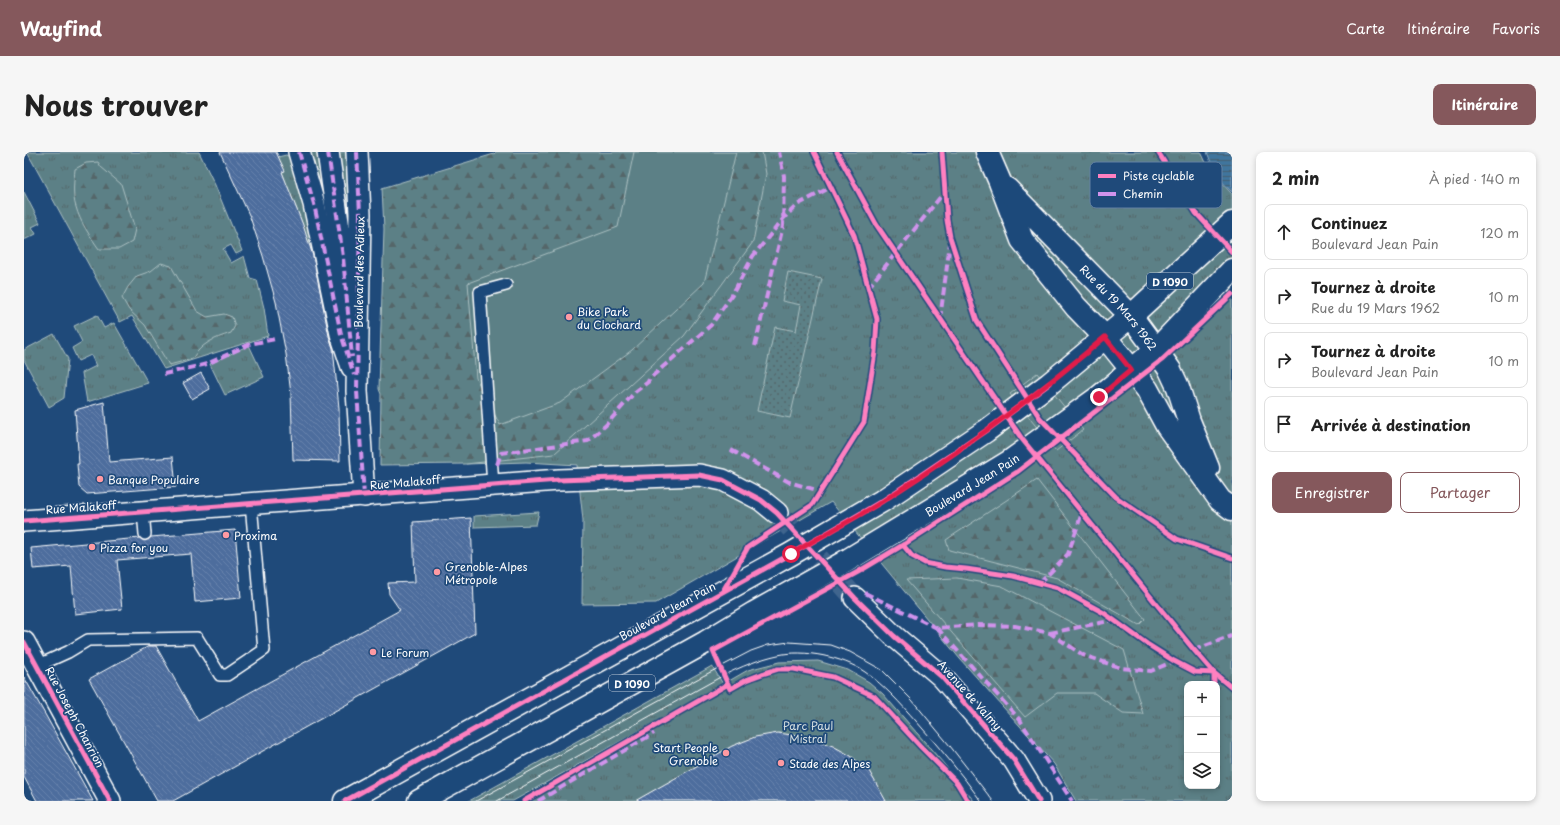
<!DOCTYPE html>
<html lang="fr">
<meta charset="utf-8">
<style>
:root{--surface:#fff;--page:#f6f6f6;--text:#222;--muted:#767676;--line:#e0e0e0;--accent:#85585c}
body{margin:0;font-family:"Playpen Sans",sans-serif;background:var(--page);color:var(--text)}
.controls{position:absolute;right:12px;bottom:12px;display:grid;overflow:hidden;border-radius:8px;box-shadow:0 2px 6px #0003}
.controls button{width:36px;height:36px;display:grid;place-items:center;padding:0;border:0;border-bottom:1px solid var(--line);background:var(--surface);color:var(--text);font:20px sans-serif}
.stop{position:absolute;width:12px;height:12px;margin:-9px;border:3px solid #e11d48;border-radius:50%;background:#fff}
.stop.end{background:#e11d48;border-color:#fff;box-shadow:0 1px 4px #0008}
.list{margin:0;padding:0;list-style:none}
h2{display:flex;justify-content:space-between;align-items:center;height:52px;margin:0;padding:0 16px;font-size:17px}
h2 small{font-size:13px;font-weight:400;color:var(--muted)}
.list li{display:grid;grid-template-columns:26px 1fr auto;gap:12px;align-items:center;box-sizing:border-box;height:56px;margin:0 8px 8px;padding:0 8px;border:1px solid var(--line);border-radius:8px}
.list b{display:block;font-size:15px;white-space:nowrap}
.list p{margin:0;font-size:13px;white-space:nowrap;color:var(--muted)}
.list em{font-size:13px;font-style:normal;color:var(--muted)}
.actions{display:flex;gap:8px;padding:12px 16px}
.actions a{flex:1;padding:9px 0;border:1px solid var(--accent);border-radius:8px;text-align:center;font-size:14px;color:var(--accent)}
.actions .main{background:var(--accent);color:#fff}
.icon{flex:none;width:22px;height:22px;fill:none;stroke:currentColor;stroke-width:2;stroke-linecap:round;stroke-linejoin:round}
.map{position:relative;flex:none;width:1208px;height:649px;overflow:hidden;border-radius:8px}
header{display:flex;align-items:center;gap:24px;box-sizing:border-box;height:56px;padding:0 20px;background:var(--accent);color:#fff}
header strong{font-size:19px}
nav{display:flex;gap:22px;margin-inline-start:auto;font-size:14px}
.intro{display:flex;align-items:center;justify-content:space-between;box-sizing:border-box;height:96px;padding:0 24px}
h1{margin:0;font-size:28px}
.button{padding:10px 18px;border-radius:8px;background:var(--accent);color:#fff;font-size:14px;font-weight:700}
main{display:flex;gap:24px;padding:0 24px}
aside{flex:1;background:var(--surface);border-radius:8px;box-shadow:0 2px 6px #0003}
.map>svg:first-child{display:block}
</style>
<header>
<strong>Wayfind</strong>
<nav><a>Carte</a><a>Itinéraire</a><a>Favoris</a></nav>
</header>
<div class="intro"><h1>Nous trouver</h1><a class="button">Itinéraire</a></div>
<main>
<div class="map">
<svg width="1208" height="649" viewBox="0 0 1208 649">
<defs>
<pattern id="grass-tufts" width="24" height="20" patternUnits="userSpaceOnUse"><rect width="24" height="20" fill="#5b8086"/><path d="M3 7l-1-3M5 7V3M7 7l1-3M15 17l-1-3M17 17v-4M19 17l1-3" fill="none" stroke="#546669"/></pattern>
<pattern id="forest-firs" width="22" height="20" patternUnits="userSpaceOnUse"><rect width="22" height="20" fill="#5b8086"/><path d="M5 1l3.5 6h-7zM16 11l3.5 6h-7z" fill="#546669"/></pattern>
<pattern id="garden-dots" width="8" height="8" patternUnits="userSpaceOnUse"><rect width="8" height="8" fill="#5b8086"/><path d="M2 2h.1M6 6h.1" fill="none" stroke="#546669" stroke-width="1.8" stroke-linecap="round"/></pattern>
<pattern id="water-rules" width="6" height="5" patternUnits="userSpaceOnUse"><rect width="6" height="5" fill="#40749d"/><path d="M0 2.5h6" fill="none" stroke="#475e70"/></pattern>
<pattern id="building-back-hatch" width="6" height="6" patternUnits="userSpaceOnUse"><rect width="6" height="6" fill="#4d6d9d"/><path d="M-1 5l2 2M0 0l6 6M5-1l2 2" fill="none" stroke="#6883ac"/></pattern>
</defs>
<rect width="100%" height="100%" fill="#1f4a7a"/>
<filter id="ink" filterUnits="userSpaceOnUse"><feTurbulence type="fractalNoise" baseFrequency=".025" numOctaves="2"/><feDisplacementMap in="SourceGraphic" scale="8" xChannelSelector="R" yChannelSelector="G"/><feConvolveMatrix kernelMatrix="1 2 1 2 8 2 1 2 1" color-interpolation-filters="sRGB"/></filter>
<g filter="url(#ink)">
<g fill="url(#grass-tufts)" stroke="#adc0c2" fill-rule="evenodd">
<polygon points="3,0 175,0 191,33 218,99 212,102 207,93 199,97 207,111 220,104 226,126 233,128 240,156 244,184 140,217 108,164 96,170"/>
<polygon points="282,0 294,0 297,2 316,138"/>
<polygon points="314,0 325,0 331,136"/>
<path d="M596 0H1177L1185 17 1208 42V649H1052L1030 612 936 507 807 350 632 451 558 452 559 368 553 313 502 310 442 312ZM1163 532H1193V634H1163Z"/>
<path d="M262 3 269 7 295 110C284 98 283 84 277 68 269 47 259 27 254 5Z"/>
<polygon points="0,40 16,71 8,75 12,82 0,88"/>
<polygon points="73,163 80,176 90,171 124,231 63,250 58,221 72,214 67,203 54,209 48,196 58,190 50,174"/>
<polygon points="30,182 44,207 40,246 25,255 0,208 0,198"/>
<polygon points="225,193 240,225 201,243 186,212"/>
<polygon points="515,360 512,373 450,375 450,364"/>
<polygon points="794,509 824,518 845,530 859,542 920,612 950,649 497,649 724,518 755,510"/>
<polygon points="688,514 699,532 489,649 445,649"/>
</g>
<g fill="url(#forest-firs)" stroke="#adc0c2">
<polygon points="472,0 738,0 742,22 729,90 660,184 530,302 442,312 356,313 357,242 355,237 360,77 358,36 470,2"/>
<path d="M74 10 77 15 97 32 111 77 108 90 95 97H75C66 84 56 70 52 55 48 44 50 28 51 17L62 11Z"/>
<path d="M137 111 147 114 173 159 183 165 200 162 208 165 211 174 207 181C189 187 178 191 168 207L145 213 121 173 105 158 98 146 104 135 113 124 127 119Z"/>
<polygon points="1013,328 1121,467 1115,473 1033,426 925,398 922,388"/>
<polygon points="933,426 978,434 1100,498 1119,562 1099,561 1070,541 1033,541 1001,565 882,428"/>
</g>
<polygon fill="url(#garden-dots)" stroke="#adc0c2" points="764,120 798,127 766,266 733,259 751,175 772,179 777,153 758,149"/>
<g fill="#5b8086" stroke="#adc0c2">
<polygon points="610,0 712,0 680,131 608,198 536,251 476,273 452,226 444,131 594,75"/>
<polygon points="1013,221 1059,278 1032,299 986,242"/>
</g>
<polygon fill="url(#water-rules)" stroke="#8cacc4" points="1183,0 1208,0 1208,40 1192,23"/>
<g fill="url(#building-back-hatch)" stroke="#fff">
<polygon points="196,0 252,0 261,19 258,20 279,73 289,104 305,184 309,196 315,256 316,309 269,308 267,242 262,202 252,150 239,104 226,65"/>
<polygon points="177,221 186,237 168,247 159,231"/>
<polygon points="80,250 85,310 149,305 152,335 63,342 55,335 53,312 55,312 51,258"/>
<polygon points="447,366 451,481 149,649 133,649 65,527 125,494 132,494 174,569 376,458 365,442 364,431 391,430 389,370"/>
<polygon points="211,378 217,446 171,450 167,402 93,408 98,457 51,462 47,414 9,417 7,396 116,386 121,389 127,385"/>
<polygon points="0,525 22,564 69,649 13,649 0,625"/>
<polygon points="754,581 782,585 809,594 827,604 845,619 862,649 611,649 708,594 731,585"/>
</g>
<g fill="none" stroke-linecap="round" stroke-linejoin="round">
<polyline stroke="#41658e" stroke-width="21" stroke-dasharray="21 10" stroke-linecap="butt" points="753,361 831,446"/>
<g stroke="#fff" stroke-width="14">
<g id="lane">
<polyline points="469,333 456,140 482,133"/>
<polyline points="119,360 121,382"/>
<polyline points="13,514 44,500 64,488 173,486 196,523 203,523 240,498 227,352"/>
</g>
</g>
<g stroke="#fff" stroke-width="24">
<g id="street">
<polyline points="275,0 290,52 317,182 328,215"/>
<polyline points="304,0 319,105 323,144"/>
<polyline points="333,0 336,62 333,239 340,344"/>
<polyline points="0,369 535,328 675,323 699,328 737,348 753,361"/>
<polyline points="831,446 870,484 918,525 990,608 1015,649"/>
<polyline points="0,490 86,649"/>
</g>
</g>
<g stroke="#fff" stroke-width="25">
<g id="secondary">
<polyline points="963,0 976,30 998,88 1052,155 1081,185 1123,237 1143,274 1196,348 1208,357"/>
<path id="s1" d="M983 37 1107 164 1132 198 1146 218 1154 235 1165 269 1184 316"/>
</g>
</g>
<g stroke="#fff" stroke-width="25">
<g id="primary">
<polyline points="321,649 767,402 858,349 962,279 1025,232 1107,164 1208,71"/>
<path id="s2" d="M395 649 682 490 730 461 819 411 985 310 1075 245 1132 198 1208 118"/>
</g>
</g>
<use href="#lane" stroke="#1f4a7a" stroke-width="11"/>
<use href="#street" stroke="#1f4a7a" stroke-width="21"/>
<use href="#secondary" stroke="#1f4a7a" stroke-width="22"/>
<use href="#primary" stroke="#1f4a7a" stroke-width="22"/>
<g stroke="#fff" stroke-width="1">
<polyline points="452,649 677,525 727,499 744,493 765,490 807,493 826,500 858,518 888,548 926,594 969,649"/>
<path d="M473 649 700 523C717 515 735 507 754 503 780 497 819 505 841 520 861 534 876 551 892 569 914 594 937 621 957 649"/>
</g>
<g stroke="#d193ec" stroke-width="4" stroke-dasharray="8 4" stroke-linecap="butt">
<polyline points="275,0 290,52 317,182 330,223"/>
<polyline points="304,0 319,105 328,205"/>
<polyline points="333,0 336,62 333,239 340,344"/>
<polyline points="844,136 921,39"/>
<polyline points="916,167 926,91"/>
<polyline points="731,194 759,74 760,24 755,0"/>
<polyline points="140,222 183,212 226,192 251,187"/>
<polyline points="707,298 765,330 796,339"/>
<polyline points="473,313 477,301 564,289 582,273 611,240 624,230 625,227 687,173 708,143 729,104 759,67 773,53 807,35"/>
<polyline points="1016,431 1044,402 1058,361"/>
<polyline points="841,441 913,476 954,473 991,474 1026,481 1059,503 1097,516 1127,519 1150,509"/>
<polyline points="913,476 996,568 1048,649"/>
<polyline points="1026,481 1090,468"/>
<polyline points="1170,498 1208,484"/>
<polyline points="514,649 630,581"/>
</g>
<g stroke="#1f4a7a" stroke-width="8">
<g id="cycleway">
<polyline points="813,0 852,72 998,287 1170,498 1190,521 1208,536"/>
<polyline points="918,0 923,68 926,85 953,169 1016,266 1092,345 1153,387 1208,406"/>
<polyline points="1134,0 1172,61 1208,100"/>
<polyline points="0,369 535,328 675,323 699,328 737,348 753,361 831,446 870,484 918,525 990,608 1015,649"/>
<polyline points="879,393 888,404 901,411 921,415 942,417 989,424 1034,436 1080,461 1123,492 1150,509 1171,520 1190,521 1190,532"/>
<polyline points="699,439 724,395 788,353 840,270 851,200 853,167 830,83 790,0"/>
<polyline points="0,490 86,649"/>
<polyline points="321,649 767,402 858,349 962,279 1025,232"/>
<polyline points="500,649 704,532"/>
<polyline points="944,649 933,631 897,595 850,544 809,525 770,517 754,517 738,522 722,528 706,537 689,499 834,420 879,393 993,320 1139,207 1208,142"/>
</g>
</g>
<use href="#cycleway" stroke="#ff80c0" stroke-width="5"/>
</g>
</g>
<g fill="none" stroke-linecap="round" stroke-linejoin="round" filter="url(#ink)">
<path stroke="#e11d48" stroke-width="5" d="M767 402C797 384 829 368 859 349 937 299 1011 245 1081 185L1107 218 1075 245"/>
</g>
<g fill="#ff9aa2" stroke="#1f4a7a" stroke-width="1.5">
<circle cx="545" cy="165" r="4"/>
<circle cx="76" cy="327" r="4"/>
<circle cx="202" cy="383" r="4"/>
<circle cx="68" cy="395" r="4"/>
<circle cx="413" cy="420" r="4"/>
<circle cx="349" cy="500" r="4"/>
<circle cx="702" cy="601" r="4"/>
<circle cx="757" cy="611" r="4"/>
</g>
<g text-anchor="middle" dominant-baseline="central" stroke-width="3.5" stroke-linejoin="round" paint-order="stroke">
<g fill="#1f4a7a" stroke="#bcc9d7" stroke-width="1">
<rect x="1123" y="121" width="46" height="16" rx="3"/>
<rect x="585" y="523" width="46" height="16" rx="3"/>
</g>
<g font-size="10" font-weight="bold" fill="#fff">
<text x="1146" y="129">D 1090</text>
<text x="608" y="531">D 1090</text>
</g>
<g font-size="11" fill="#fff" stroke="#1f4a7a">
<text transform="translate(335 120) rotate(-89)">Boulevard des Adieux</text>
<text stroke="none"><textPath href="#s1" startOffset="163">Rue du 19 Mars 1962</textPath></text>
<text transform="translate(381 330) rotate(-5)">Rue Malakoff</text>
<text stroke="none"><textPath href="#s2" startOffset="637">Boulevard Jean Pain</textPath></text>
<text transform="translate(57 355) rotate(-4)">Rue Malakoff</text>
<text transform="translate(643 459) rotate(-29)">Boulevard Jean Pain</text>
<text transform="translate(946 543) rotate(48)">Avenue de Valmy</text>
<text transform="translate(51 565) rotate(62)">Rue Joseph Chanrion</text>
</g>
<g font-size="11" fill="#fff" stroke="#1f4a7a" text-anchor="start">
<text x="553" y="159">Bike Park<tspan x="553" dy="13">du Clochard</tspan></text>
<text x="84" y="327">Banque Populaire</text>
<text x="210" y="383">Proxima</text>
<text x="76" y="395">Pizza for you</text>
<text x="421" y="414">Grenoble-Alpes<tspan x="421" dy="13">Métropole</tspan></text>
<text x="357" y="500">Le Forum</text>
<text x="694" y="595" text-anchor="end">Start People<tspan x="694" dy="13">Grenoble</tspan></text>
<text x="765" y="611">Stade des Alpes</text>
</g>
<g font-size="11" fill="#d6dfe1" stroke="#1f4a7a">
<text x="784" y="573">Parc Paul<tspan x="784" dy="13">Mistral</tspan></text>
</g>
</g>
<rect x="1066" y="10" width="132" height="46" rx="6" fill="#1f4a7a" stroke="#6280a2" stroke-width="1"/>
<rect x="1074" y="22" width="18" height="4" fill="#ff80c0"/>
<rect x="1074" y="40" width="18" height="4" fill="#d193ec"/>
<g font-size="11" fill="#fff">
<text x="1099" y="28">Piste cyclable</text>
<text x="1099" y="46">Chemin</text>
</g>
</svg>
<div class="controls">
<button>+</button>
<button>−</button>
<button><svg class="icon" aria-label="layers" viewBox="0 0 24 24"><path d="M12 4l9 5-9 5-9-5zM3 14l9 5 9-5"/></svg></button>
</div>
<div class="stop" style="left:767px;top:402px"></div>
<div class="stop end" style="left:1075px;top:245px"></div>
</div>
<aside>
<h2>2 min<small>À pied · 140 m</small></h2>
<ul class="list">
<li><svg class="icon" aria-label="ahead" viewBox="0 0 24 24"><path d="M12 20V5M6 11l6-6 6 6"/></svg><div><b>Continuez</b><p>Boulevard Jean Pain</p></div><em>120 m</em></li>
<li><svg class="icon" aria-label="right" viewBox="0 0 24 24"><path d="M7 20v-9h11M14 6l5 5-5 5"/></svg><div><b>Tournez à droite</b><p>Rue du 19 Mars 1962</p></div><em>10 m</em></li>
<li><svg class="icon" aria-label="right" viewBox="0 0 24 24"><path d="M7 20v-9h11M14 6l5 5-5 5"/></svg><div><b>Tournez à droite</b><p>Boulevard Jean Pain</p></div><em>10 m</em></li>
<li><svg class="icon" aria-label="arrive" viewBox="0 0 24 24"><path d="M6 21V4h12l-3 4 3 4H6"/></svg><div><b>Arrivée à destination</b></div></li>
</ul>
<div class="actions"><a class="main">Enregistrer</a><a>Partager</a></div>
</aside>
</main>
